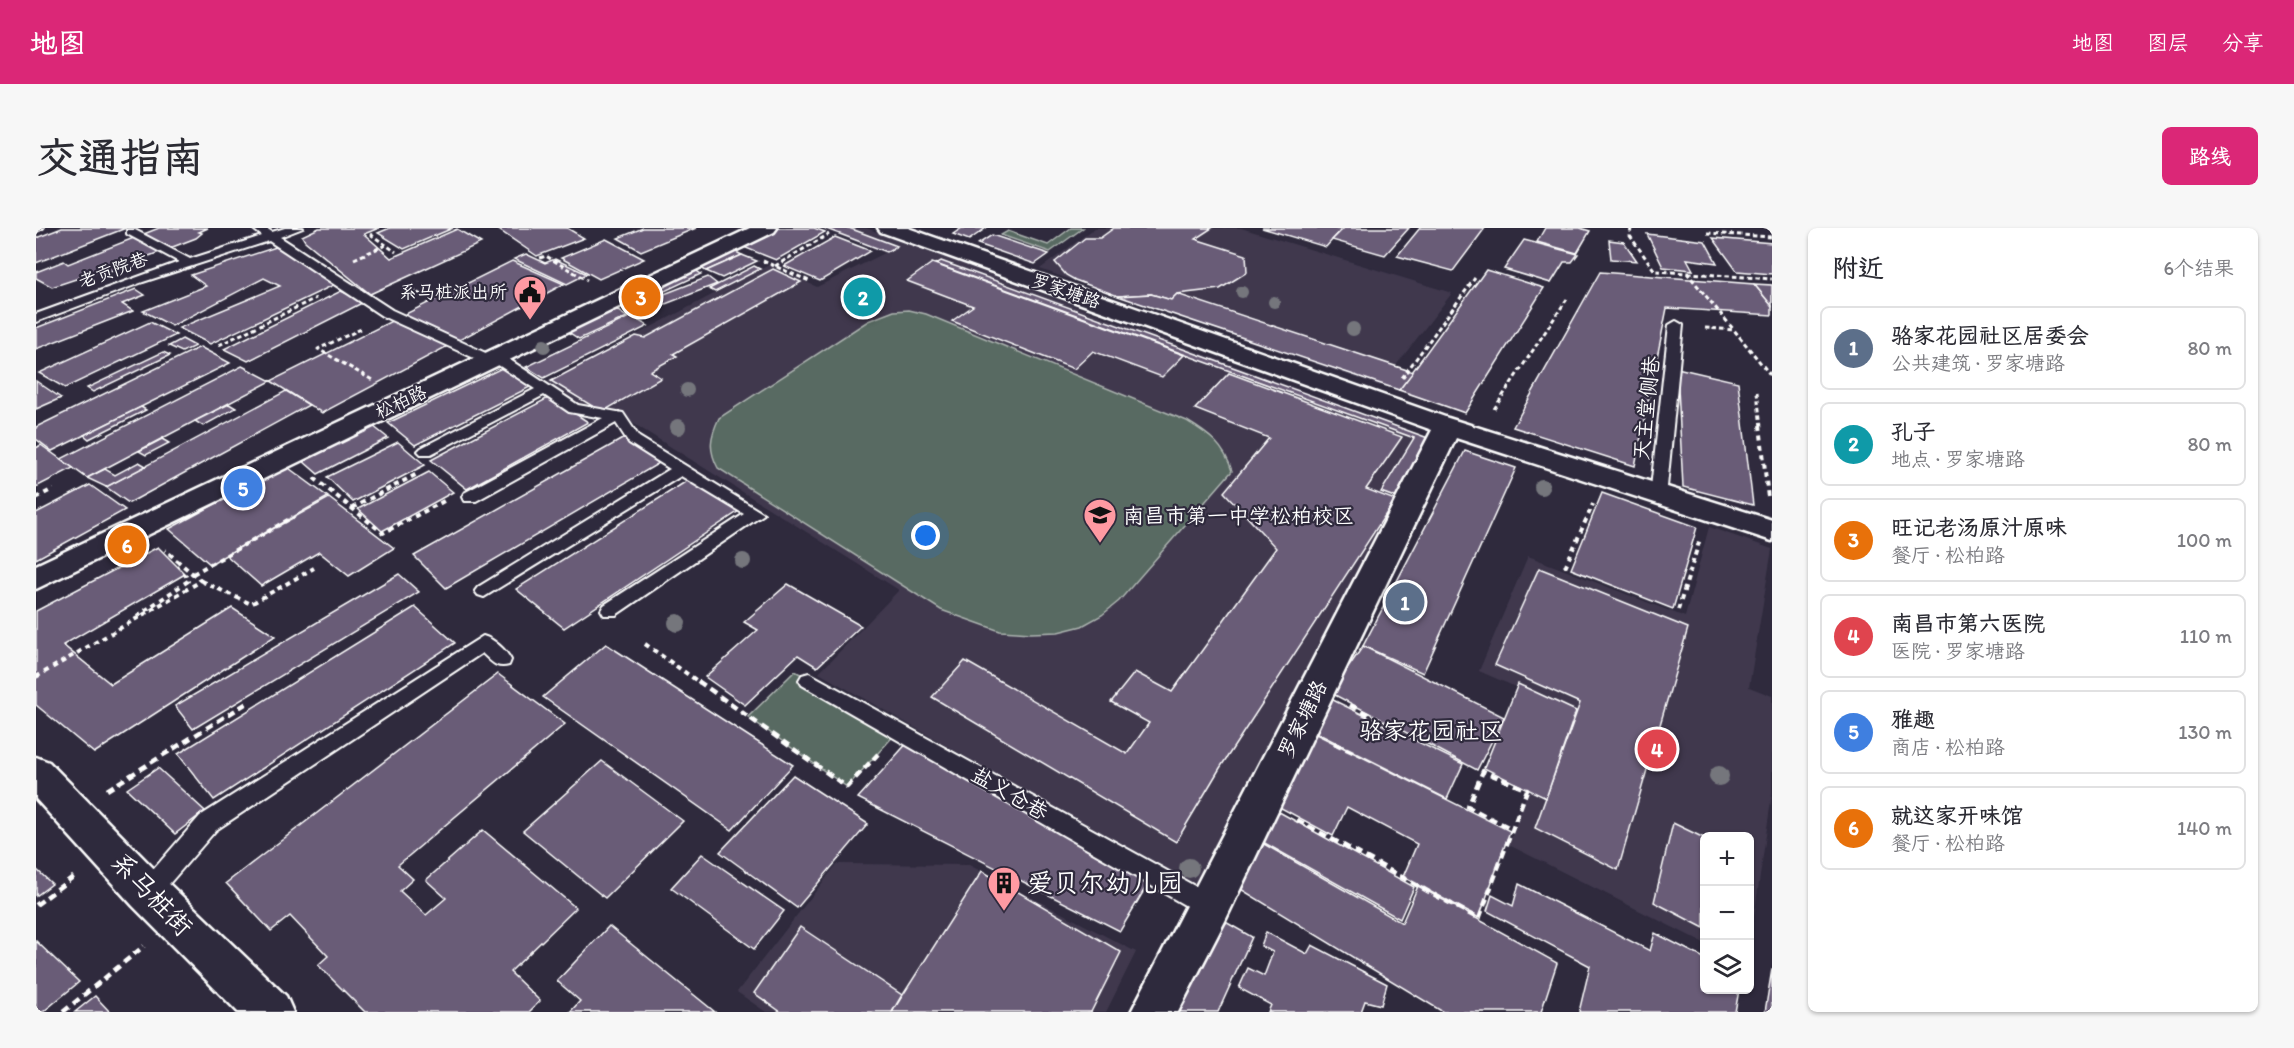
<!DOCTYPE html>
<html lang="zh">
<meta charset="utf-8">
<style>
:root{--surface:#fff;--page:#f7f7f7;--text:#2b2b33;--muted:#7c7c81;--line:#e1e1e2;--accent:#db2777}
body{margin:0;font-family:Itim,"LXGW WenKai TC",sans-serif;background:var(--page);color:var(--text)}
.controls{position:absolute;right:18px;bottom:18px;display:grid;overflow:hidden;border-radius:9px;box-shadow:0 2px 4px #0004}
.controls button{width:54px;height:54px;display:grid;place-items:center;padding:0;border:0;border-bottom:2px solid var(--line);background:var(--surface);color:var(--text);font:30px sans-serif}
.you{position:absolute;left:890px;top:308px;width:21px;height:21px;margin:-15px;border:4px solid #fff;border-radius:50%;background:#1a73e8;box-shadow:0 0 0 9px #1a73e833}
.badge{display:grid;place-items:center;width:39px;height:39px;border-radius:50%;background:var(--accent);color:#fff;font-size:20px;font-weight:700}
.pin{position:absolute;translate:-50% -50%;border:3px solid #fff;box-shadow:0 2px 6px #0006}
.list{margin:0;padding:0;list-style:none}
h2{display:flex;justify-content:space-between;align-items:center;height:78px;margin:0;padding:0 24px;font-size:26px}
h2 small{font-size:20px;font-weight:400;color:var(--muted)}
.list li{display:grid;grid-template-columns:39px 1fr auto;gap:18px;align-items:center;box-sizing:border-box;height:84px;margin:0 12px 12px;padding:0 12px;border:2px solid var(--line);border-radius:9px}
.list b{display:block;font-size:22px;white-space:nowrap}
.list p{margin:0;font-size:20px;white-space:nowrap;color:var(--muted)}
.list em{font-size:20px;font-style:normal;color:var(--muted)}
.icon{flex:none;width:33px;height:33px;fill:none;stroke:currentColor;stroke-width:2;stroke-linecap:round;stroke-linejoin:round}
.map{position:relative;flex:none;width:1736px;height:784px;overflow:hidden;border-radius:9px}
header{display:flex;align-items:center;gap:36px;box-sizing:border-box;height:84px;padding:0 30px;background:var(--accent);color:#fff}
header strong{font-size:28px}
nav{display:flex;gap:33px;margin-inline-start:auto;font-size:21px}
.intro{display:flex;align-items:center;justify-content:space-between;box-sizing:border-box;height:144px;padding:0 36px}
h1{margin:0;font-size:42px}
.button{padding:15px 27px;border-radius:9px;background:var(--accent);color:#fff;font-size:21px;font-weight:700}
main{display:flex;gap:36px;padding:0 36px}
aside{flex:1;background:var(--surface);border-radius:9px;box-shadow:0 2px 4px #0004}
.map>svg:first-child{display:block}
</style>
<header>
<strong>地图</strong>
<nav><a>地图</a><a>图层</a><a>分享</a></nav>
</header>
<div class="intro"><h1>交通指南</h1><a class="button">路线</a></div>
<main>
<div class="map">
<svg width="1736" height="784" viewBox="0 0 1736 784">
<rect width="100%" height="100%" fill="#2f2a3d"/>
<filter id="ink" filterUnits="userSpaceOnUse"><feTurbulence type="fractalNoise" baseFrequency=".0167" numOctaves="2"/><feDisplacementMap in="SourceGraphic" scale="12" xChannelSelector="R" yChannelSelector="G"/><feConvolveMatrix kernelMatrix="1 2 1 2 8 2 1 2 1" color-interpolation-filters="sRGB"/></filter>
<g filter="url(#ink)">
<g fill="#40394e">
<polygon points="830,0 1392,210 1160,660 783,445 863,362 584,187 547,181 509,155 733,37 781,59 849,25 787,1"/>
<polygon points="1059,0 1205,0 1416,65 1344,158 1004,41"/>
<polygon points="1673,299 1736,321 1713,459 1736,468 1736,566 1714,716 1714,608 1668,608 1668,715 1473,617 1521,477 1443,443 1492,328 1649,389"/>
<polygon points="801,636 933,637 1100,724 1070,784 730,784 701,764"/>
</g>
<g fill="#596a62" stroke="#acb4b0" stroke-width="1.5">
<polygon points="1035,0 1047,0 1014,24 965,7 972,3 1012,17"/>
<path d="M873 82 890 86 1151 193C1174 207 1188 217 1196 243L1083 373 1066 387 1046 398 1022 404 995 405 964 403 905 382 682 240C672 221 674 209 683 190L832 93 858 83Z"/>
<polygon points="759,443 863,502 811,559 712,489"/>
</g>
<g fill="#695b77" stroke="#fff" stroke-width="1.5">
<polygon points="26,0 90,0 0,35 0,10"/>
<polygon points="123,0 172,0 163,4 166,5 160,10 74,43 64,43 16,59 0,50 0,44 28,33 32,36"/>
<polygon points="283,0 343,0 328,6 355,30 421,1 445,15 334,66 269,13 266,8"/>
<polygon points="354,0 417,0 368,21 342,5"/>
<polygon points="460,0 531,0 548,10 501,28"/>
<polygon points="607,0 660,0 605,23 582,10"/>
<polygon points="738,0 778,0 789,4 740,32 705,18"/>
<polygon points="788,0 813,0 861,18 851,24"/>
<polygon points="926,0 950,0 933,12 917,6"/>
<polygon points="1078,0 1176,0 1159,11 1210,27 1211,44 1184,61 1141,66 1135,72 1115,66 1082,68 1039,52 1030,47 1019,34 1049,10 1064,10"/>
<polygon points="1226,0 1298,0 1305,2 1290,19"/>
<polygon points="1308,0 1373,0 1349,27 1296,12"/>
<polygon points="1384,0 1449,0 1417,43 1361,28"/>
<polygon points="1509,0 1544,0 1554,3 1541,25 1501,14"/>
<polygon points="1611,6 1669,13 1681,35 1651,31 1657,42 1627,39"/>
<polygon points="956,7 1013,26 999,36 942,16"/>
<polygon points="799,9 835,23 784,53 748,38"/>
<polygon points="1677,10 1736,15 1736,46 1701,43"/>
<polygon points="570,11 608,31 563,51 525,30"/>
<polygon points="1488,12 1542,26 1536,34 1528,34 1515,55 1468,41"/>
<polygon points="1573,12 1588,14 1601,33 1575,31"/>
<polygon points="240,19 304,54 174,116 143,100 244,58 228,50 136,98 107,83 170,58 155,47"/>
<polygon points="696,22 706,27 670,43 661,38"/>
<polygon points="490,26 509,35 519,31 551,46 531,56 478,31"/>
<polygon points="706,27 721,33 686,50 670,43"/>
<polygon points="476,33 528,56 286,185 235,153"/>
<polygon points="905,33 1392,210 1361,270 1345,264 1378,210 900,36"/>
<polygon points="896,35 1148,127 1126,149 1057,123 1038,141 916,93 937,78 871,53"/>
<polygon points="718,38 724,41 679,64 673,61"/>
<polygon points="656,40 665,46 599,77 589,71"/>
<polygon points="737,41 765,54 637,126 641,128 614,143 625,150 566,184 515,153 600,108 609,110"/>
<polygon points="1450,42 1508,60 1429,185 1363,162"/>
<polygon points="1564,44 1718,56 1736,78 1736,87 1631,80 1599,238 1477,199"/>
<polygon points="672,49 681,56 609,84 600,77"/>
<polygon points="1718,56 1736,57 1736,78"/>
<polygon points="100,61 109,67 86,76 97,83 0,121 0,100"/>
<polygon points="305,63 328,74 212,133 188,121"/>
<polygon points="1115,66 1135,72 1141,66 1377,144 1363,162 1082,68"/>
<polygon points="576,79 591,89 543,111 528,101"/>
<polygon points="595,88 612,98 508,150 490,139"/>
<polygon points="114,94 140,107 29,160 3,145"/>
<polygon points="146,111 159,118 146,124 133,118"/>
<polygon points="164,119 194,135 16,223 0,211 0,199"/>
<polygon points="127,124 134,127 57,164 51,160"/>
<polygon points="206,138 235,153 51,250 25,231"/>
<polygon points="470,138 498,157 379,217 352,195"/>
<polygon points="1641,140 1702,154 1717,277 1647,259"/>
<polygon points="1193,145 1366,209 1330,261 1359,272 1184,540 1140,614 896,469 929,433 1091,526 1113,495 1075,474 1099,444 1136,464 1240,320 1188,264 1233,210 1159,181"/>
<polygon points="0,153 25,170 0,181"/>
<polygon points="250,163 273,177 93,275 70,259"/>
<polygon points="514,169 552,194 431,261 395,232"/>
<polygon points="193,176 200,180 167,198 159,193"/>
<polygon points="105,179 110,182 53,211 48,207"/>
<polygon points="337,198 352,210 282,246 267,233"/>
<polygon points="590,209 625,234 410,360 378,328"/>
<polygon points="126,211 133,215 110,227 103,223"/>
<polygon points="362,214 389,237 317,274 291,249"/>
<polygon points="5,217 37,240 0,259 0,220"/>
<polygon points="1429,223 1480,240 1387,445 1327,418"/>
<polygon points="103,234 110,238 70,259 51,250 69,241 79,247"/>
<polygon points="250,238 292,269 174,336 133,301"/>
<polygon points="393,244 417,264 346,303 322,281"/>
<polygon points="654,251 703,283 528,400 480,361"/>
<polygon points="54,257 89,282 0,331 0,285"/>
<polygon points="1566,265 1661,299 1637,381 1535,341"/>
<polygon points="293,270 358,320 313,348 283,324 225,358 190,327"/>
<polygon points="122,319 149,346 27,417 75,456 196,380 239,408 58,525 0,477 0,383"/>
<polygon points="1503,340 1652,400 1582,642 1499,600 1544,475 1459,437"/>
<polygon points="363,346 383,364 157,501 139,478"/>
<polygon points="752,356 825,398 781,439 762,427 709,477 669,449 722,402 708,394"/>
<polygon points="379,379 419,415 178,572 142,526"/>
<polygon points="570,416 757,537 696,602 507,469"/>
<polygon points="1327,418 1468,489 1441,542 1295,465"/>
<polygon points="462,446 529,496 362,637 377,651 364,663 390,687 410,670 390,652 447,602 540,680 474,744 504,773 493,784 329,784 282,737 292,728 254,688 235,703 190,655"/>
<polygon points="1482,456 1540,483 1510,570 1448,540"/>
<polygon points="1293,470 1427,536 1411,571 1275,502"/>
<polygon points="1274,503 1474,603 1443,690 1367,649 1381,616 1311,579 1297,608 1234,574"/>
<polygon points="873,513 1113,654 1084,703 822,570"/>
<polygon points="566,533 647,593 569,670 487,603"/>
<polygon points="122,540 169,583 139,606 91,561"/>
<polygon points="757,547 832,596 761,680 684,624"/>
<polygon points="1236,580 1378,659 1364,691 1218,609"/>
<polygon points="1637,595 1668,610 1668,700 1618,674"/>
<polygon points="1228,616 1366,695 1382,658 1521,735 1505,784 1407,784 1203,660"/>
<polygon points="666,626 748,683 718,721 635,660"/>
<polygon points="0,641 16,656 0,668"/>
<polygon points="946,643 1085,724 1055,784 856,784"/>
<polygon points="1483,656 1614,723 1619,705 1668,730 1668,762 1703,762 1699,784 1543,784 1554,738 1451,683 1456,667 1477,678"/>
<polygon points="1179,688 1216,709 1182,784 1133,784"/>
<polygon points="573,698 679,784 534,784 544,773 521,753"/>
<polygon points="764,699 866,767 856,784 745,784 718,765"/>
<polygon points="1230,704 1271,726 1276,717 1351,756 1345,777 1329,773 1325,784 1232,784 1235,777 1203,760 1212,740 1228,748 1237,724 1225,718"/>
<polygon points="0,713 43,754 7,784 0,784"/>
<polygon points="1736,741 1736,784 1729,784"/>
<polygon points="59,768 74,784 39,784"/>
</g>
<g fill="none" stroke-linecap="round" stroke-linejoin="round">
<g stroke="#fff" stroke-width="4">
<g id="lane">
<polygon points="0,0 7,0 1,3"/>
<polygon points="216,0 230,0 236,4 249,0 267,0 244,9 356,82 454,127 465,126 542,177 587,185 603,209 728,286 580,387 568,387 565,382 568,377 708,286 645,248 448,369 442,367 439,363 442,359 634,241 593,215 580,195 440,273 428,273 426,269 428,265 567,190 533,184 508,167 395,226 385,226 382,223 385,220 499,161 459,135 449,135 346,88 233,13 107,54 0,94 0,86 143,34 91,6 91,2 99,2 154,31 226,8"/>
<polygon points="1640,93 1647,97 1630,269 1622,274 1614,269 1633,97"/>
<path d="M447 408C458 411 470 422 475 432L473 437C460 441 455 433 446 425L180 602 120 671 112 675 104 671 101 664 104 657 164 588Z"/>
<polygon points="773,445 1182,671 1185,679 1182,687 1174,690 1166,687 766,457 763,452 766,447"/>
</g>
</g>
<g stroke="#fff" stroke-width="5">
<polygon id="street" points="842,0 872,0 1412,190 1736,292 1736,313 1420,210 1189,693 1142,784 1095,784 1396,202 845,4"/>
</g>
<g stroke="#fff" stroke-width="5">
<g id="secondary">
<polygon points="714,0 741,0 738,4 0,361 0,337"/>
<polygon points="0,529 13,534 127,650 250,768 257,784 202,784 97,678 0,571"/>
</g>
</g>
<g stroke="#fff" stroke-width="3" stroke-dasharray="4.5 3" stroke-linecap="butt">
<polyline points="1595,0 1594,8 1619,43 1651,45 1698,102"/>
<polyline points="1671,5 1736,9"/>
<polyline points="334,6 360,24"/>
<polyline points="504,30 510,28 551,52"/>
<polyline points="318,31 350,17"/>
<polyline points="727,33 773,53"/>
<polyline points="739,38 793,6"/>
<polyline points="1652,45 1736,51"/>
<polyline points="375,65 379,63 388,69"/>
<polyline points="1669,100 1698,102 1736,149"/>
<polyline points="325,101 282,121 338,153"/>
<polyline points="183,117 280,70"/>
<polyline points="1366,150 1439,50"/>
<polyline points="1721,164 1725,199"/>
<polyline points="1458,181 1531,71"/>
</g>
<g stroke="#fff" stroke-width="4" stroke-dasharray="5 4.5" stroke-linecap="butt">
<polyline points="1724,197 1732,270"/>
<polyline points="278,250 347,305 408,273"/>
<polyline points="0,270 17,261"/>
<polyline points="316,280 381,246"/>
<polyline points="1529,339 1557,276"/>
<polyline points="157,346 257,289"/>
<polyline points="165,353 215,376 278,340"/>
<polyline points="1642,382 1664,311"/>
<polyline points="101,388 152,353 149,346"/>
<polyline points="609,416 664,455"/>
<polyline points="0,449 165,353 129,322"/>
</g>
<g stroke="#fff" stroke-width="4.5" stroke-dasharray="8 5" stroke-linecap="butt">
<polyline points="662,453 811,559 842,526"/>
<polyline points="1314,477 1357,499"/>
<polyline points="1298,515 1321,526"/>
<polyline points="71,562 211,475"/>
<polyline points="1261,592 1443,691 1491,562 1447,543 1432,579 1476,601"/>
<polyline points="0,677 41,646"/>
<polyline points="27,784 108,718"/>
</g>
<use href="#lane" fill="#2f2a3d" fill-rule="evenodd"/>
<use href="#street" fill="#2f2a3d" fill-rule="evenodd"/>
<use href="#secondary" fill="#2f2a3d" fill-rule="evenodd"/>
</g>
<g fill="#74767c">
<circle cx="1206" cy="64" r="6"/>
<circle cx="1238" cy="74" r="6"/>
<circle cx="1317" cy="101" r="7"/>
<circle cx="508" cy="118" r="7"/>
<circle cx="651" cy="162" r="7"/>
<circle cx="642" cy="199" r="8"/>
<circle cx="1506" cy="259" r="8"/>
<circle cx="707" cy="333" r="8"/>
<circle cx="641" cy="395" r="9"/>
<circle cx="1683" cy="548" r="10"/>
<circle cx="1153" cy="640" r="10"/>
</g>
</g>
<defs>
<g id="civic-pin" transform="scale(1.725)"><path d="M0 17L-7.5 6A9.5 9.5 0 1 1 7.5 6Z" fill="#ff9aa2" stroke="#2f2a3d"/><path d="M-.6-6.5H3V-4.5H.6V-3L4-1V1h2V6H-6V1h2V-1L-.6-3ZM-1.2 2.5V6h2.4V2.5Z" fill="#111"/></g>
<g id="school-pin" transform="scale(1.725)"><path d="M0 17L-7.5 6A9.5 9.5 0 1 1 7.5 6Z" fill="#ff9aa2" stroke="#2f2a3d"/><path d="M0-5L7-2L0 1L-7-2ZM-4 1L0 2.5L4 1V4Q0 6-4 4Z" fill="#111"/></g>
<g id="building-pin" transform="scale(1.725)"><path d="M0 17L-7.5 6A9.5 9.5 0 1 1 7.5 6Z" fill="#ff9aa2" stroke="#2f2a3d"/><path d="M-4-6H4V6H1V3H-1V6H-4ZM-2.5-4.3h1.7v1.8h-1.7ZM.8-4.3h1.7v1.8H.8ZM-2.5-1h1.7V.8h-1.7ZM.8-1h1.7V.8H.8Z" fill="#111"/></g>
</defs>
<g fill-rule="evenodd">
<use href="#civic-pin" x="494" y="64"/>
<use href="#school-pin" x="1064" y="287"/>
<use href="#building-pin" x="968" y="655"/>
</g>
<g text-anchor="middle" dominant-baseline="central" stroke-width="4.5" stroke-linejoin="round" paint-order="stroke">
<g font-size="18" fill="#fff" stroke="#2f2a3d">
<text transform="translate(77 42) rotate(-20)">老贡院巷</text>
<text transform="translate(1030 63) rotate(19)">罗家塘路</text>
<text transform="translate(365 174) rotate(-25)">松柏路</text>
</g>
<g font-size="18" fill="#fff" stroke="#2f2a3d" text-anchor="end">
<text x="471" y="64">系马桩派出所</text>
</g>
<g font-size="21" fill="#fff" stroke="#2f2a3d">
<text transform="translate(1610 180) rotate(-84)">天主堂侧巷</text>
<text transform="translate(1266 491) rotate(-64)">罗家塘路</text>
<text transform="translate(974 565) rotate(30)">盐义仓巷</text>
</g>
<g font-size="21" fill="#fff" stroke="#2f2a3d" text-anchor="start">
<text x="1087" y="287">南昌市第一中学松柏校区</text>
</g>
<g font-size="24" fill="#fff" stroke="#2f2a3d">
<text x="1395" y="502">骆家花园社区</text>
</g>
<g font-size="26" fill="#fff" stroke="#2f2a3d" text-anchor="start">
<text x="991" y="655">爱贝尔幼儿园</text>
</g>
<g font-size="26" fill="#fff" stroke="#2f2a3d">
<text transform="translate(116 666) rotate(46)">系马桩街</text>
</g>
</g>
</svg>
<div class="controls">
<button>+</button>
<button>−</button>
<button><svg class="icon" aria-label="layers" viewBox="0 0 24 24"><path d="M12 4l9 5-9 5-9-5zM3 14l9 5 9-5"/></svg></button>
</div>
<div class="you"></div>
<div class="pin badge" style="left:1369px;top:374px;background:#5c6f8a">1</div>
<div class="pin badge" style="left:827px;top:69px;background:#0f9aa8">2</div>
<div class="pin badge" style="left:605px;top:69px;background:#e8710a">3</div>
<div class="pin badge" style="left:1621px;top:521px;background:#e0444e">4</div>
<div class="pin badge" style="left:207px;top:260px;background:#3f7fe0">5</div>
<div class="pin badge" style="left:91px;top:317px;background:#e8710a">6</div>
</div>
<aside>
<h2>附近<small>6个结果</small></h2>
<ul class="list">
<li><span class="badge" style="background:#5c6f8a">1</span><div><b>骆家花园社区居委会</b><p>公共建筑 · 罗家塘路</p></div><em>80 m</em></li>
<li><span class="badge" style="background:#0f9aa8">2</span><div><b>孔子</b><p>地点 · 罗家塘路</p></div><em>80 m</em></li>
<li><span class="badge" style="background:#e8710a">3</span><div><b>旺记老汤原汁原味</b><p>餐厅 · 松柏路</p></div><em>100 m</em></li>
<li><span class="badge" style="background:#e0444e">4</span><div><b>南昌市第六医院</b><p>医院 · 罗家塘路</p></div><em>110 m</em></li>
<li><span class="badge" style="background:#3f7fe0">5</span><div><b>雅趣</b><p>商店 · 松柏路</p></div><em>130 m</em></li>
<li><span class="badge" style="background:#e8710a">6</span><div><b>就这家开味馆</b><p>餐厅 · 松柏路</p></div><em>140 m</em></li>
</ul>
</aside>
</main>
